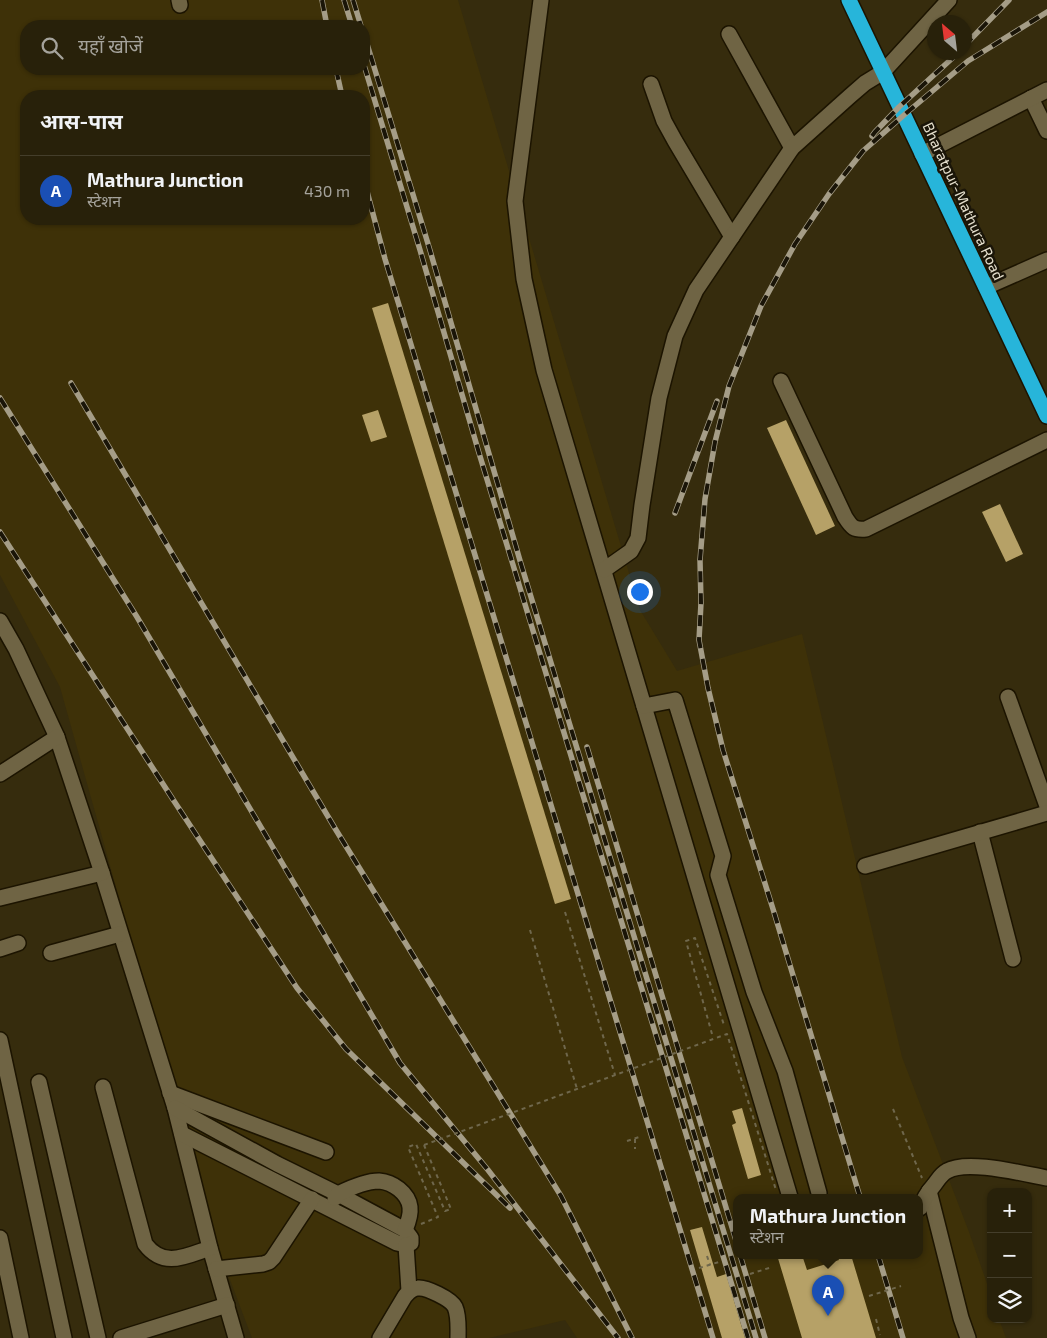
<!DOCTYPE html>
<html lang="hi">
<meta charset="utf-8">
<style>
:root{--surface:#28210a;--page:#302913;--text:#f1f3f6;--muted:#a5a39c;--line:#443e2b;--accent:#5cc7e8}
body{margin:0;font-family:"Exo 2","Noto Sans Devanagari",sans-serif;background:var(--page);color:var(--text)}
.controls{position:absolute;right:15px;bottom:15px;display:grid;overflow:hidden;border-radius:10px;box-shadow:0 1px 4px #0004}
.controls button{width:45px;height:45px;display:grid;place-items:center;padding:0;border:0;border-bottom:1px solid var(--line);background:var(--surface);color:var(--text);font:25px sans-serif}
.compass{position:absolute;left:927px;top:15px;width:45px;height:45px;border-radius:50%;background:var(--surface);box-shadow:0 1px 4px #0004;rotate:332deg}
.you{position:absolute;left:639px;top:591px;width:18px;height:18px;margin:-12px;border:4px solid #fff;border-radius:50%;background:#1a73e8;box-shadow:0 0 0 8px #1a73e833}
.badge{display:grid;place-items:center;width:32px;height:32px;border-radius:50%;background:var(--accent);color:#fff;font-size:16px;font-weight:700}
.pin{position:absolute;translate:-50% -41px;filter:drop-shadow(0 1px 2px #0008)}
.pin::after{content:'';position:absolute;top:26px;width:18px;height:15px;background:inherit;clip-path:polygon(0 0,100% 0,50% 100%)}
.popup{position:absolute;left:733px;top:1194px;width:190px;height:65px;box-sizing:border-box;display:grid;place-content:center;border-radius:10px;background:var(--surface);filter:drop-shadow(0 1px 4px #0005);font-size:16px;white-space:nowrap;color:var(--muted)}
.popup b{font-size:19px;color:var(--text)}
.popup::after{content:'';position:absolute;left:50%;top:100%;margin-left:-10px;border:10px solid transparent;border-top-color:var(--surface)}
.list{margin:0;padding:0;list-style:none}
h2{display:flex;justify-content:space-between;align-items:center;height:65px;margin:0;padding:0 20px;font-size:21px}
h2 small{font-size:16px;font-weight:400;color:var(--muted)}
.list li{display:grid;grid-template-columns:32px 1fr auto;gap:15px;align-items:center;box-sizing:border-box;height:70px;padding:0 20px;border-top:1px solid var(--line)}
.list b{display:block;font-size:19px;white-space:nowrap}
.list p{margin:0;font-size:16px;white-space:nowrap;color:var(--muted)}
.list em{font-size:16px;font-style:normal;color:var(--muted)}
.icon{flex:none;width:28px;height:28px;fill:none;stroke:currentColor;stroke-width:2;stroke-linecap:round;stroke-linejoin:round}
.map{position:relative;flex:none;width:1047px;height:1338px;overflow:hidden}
.search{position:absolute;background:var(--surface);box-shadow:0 1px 4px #0004;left:20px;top:20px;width:350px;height:55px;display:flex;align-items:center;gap:12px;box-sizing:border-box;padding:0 18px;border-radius:20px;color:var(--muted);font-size:19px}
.panel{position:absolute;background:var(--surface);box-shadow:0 1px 4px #0004;left:20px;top:90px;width:350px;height:135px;border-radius:20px}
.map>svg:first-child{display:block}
</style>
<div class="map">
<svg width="1047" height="1338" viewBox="0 0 1047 1338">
<rect width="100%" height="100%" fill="#362c0d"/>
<path fill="#3e3108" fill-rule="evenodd" d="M0 0H458L640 610 677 671 802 634 902 1057 969 1232 991 1295V1319H999L1006 1338H577L565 1320 489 1338H252L215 1240 60 687 0 575ZM26 26H364V69H26ZM26 96H364V219H26ZM737 1197H919V1255H737Z"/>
<g fill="#b6a167">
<polygon points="388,303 571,899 555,904 372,308"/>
<polygon points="378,410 387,437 371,442 362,415"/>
<polygon points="786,420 835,526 816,535 767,428"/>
<polygon points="1000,504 1023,554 1006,562 982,512"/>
<polygon points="742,1108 761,1175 748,1179 732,1125 736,1123 732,1111"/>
<polygon points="702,1227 717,1277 726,1274 745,1338 722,1338 690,1230"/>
<polygon points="777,1255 802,1255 807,1270 839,1260 837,1255 851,1255 876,1338 802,1338"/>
</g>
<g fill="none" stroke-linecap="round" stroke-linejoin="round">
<g stroke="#1c1400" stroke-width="18">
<g id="minor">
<polyline points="179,0 180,5"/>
<polyline points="541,0 515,201 524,279 544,370 790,1197"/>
<polyline points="729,34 792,148"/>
<polyline points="651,84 664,121 675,141 732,237"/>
<polyline points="1031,98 1047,131"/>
<polyline points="922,154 1047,90"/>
<polyline points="986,287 1047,260"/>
<path d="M781 381 845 517C852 528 854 530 866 529L1047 440"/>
<polyline points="604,570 631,551 638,538 642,505 659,398 675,336 696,290 792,148 850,96 865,83 883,72 949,0"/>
<polyline points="0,621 16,649 57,737 102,873 175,1108 210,1248 236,1338"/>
<polyline points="1008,697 1047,806"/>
<polyline points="644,706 675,700 723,856 718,875 754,992 785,1071 819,1193 819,1197"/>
<polyline points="0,774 57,737"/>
<polyline points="980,832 1013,959"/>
<polyline points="865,866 1047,813"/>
<polyline points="0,898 102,873"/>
<polyline points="0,949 18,943"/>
<polyline points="51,953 120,934"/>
<polyline points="0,1040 64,1338"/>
<polyline points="39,1082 98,1338"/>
<path d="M103 1087 145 1244C164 1269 186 1256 210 1248"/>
<polyline points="170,1093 326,1152"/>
<polyline points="175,1108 277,1164 338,1194 405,1230 411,1238 411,1243 406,1245 397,1243 182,1134"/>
<polyline points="929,1191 961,1318 968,1338"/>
<path d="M335 1198 338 1194C350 1188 365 1181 379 1181 393 1182 408 1193 410 1207 411 1215 408 1223 405 1230"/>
<path d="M920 1208C923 1200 928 1192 934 1185 938 1180 941 1174 947 1171 967 1159 1024 1174 1047 1178"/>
<polyline points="0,1238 21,1338"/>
<polyline points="406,1245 409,1291"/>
<polyline points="216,1269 263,1264 269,1262 273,1258 312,1199"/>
<polyline points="121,1338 227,1305"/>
<path d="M380 1338 405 1296C409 1292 412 1288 418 1288 426 1287 451 1299 455 1307 459 1316 458 1328 458 1338"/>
</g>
</g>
<g stroke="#1c1400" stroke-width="18">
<polyline id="highway" points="849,0 1047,416"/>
</g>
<g stroke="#6f674c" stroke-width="2" stroke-dasharray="4 4" stroke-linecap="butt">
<polyline points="565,912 615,1075"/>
<polyline points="530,930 577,1089"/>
<polyline points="712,1034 686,941 695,938 724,1025"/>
<polyline points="893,1109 922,1178"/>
<polyline points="635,1139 635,1149"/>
<polyline points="627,1141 642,1136"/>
<polyline points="421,1224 438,1217 408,1147 416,1144 445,1211 451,1209 424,1145"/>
<polyline points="707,1256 710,1265"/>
<polyline points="699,1268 719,1262"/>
<polyline points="750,1274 772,1267"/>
<polyline points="876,1319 880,1335"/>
</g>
<use href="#minor" stroke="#6f6444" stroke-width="15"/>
<use href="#highway" stroke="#27b5da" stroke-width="15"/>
<g stroke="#a59d87" stroke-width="5.5">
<g id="rail">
<polyline points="322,0 327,26"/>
<polyline points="344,0 352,26"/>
<polyline points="353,0 361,26"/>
<polyline points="364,34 429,247 521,564 756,1338"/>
<polyline points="964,46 1009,0"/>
<polyline points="364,65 420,250 479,453 748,1338"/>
<polyline points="336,69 342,96"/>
<polyline points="872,136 875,132 899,107 959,52"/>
<polyline points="364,180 385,259 713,1338"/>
<polyline points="71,383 336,830 561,1196 632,1338"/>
<polyline points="0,398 137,617 400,1063 488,1170 618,1338"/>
<polyline points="675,513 717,401"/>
<polyline points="0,532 174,801 297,988 346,1049 510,1208"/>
<polyline points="587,747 737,1244"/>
<polyline points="860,1197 773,909 723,750 708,688 699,640 701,603 700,560 705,499 715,442 729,386 761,306 795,244 829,194 863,151 904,115 968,61 1047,12"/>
<polyline points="740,1255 765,1338"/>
<polyline points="878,1255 903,1338"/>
</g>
</g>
<use href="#rail" stroke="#1a1508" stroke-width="4" stroke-dasharray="11" stroke-linecap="butt"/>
<g stroke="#6f674c" stroke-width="2" stroke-dasharray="4 4" stroke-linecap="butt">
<polyline points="424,1145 727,1034 776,1190"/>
<polyline points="869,1296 901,1286"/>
</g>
</g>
<g text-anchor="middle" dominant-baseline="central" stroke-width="5" stroke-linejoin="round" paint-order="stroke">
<g font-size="15" fill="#e5dfcd" stroke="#1a1508">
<text transform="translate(964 201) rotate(65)">Bharatpur-Mathura Road</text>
</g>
</g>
</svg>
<div class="controls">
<button>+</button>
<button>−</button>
<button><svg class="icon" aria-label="layers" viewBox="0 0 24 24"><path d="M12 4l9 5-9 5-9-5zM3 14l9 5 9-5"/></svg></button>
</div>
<svg class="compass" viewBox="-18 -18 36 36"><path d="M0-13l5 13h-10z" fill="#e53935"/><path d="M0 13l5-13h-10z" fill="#a5a39c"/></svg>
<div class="you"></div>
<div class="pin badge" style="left:828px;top:1316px;background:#1a4fb4">A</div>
<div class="popup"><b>Mathura Junction</b>स्टेशन</div>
<div class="search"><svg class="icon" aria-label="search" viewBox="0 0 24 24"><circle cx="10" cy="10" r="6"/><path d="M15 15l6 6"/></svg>यहाँ खोजें</div>
<section class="panel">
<h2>आस-पास<small></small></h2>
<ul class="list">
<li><span class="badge" style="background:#1a4fb4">A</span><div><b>Mathura Junction</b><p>स्टेशन</p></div><em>430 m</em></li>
</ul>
</section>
</div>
